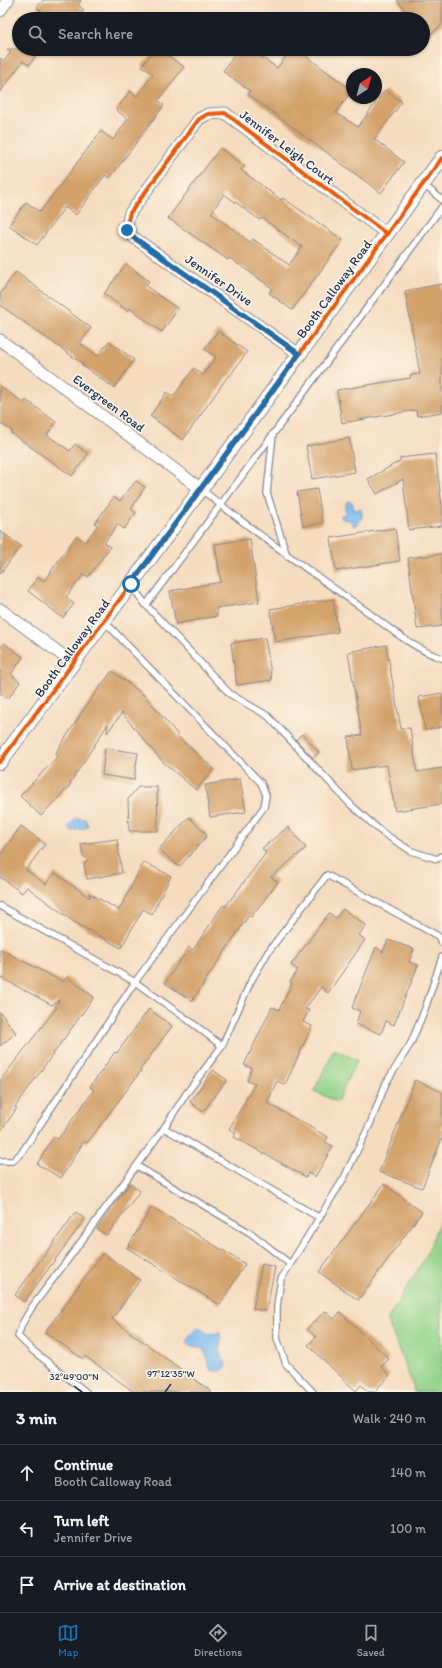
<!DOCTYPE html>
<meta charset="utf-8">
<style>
:root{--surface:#171b24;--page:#20242c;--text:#f1f3f6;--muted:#9ea1a6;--line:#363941;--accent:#1f6fb2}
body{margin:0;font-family:Itim,sans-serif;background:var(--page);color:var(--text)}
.compass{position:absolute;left:346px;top:68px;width:36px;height:36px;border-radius:50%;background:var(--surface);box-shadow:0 1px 3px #0004;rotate:36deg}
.stop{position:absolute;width:12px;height:12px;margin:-9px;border:3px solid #1f6fb2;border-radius:50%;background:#fff}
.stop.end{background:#1f6fb2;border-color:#fff;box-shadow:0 1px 4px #0008}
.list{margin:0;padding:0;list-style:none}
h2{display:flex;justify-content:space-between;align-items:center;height:52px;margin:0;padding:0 16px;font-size:17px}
h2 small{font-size:13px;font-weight:400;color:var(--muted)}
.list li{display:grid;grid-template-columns:26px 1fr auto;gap:12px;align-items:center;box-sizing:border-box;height:56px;padding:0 16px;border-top:1px solid var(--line)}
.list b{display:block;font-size:15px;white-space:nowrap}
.list p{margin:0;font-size:13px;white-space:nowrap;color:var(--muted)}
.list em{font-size:13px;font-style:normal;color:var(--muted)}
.icon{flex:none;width:22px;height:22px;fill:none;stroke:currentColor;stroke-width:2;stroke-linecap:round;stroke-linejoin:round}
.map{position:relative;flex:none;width:442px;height:1392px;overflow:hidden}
.search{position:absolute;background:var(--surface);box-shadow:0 1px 3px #0004;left:12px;right:12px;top:12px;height:44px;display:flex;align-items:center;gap:10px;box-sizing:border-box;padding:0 14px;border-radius:22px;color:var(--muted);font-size:15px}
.sheet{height:220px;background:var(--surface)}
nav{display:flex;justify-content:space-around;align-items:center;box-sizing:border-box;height:56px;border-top:1px solid var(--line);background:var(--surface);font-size:11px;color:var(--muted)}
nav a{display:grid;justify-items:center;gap:2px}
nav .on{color:var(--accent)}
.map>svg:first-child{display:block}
</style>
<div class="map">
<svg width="442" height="1392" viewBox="0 0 442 1392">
<rect width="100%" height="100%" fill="#fcf5e5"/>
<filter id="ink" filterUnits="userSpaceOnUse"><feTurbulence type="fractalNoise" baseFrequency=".025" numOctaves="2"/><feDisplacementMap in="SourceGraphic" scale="8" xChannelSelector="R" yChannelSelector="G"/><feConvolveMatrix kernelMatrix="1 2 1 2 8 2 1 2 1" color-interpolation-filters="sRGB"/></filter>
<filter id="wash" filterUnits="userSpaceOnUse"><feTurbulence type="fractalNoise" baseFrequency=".012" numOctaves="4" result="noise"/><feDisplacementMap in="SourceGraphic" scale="16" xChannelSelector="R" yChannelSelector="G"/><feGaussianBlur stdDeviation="0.9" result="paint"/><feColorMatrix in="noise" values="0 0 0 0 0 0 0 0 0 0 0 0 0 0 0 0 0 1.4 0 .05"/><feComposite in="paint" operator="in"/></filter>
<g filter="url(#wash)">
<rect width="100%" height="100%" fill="#f5dcbf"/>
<g fill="#92d38a" stroke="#568174">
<polygon points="334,1049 357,1060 337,1102 314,1091"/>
<polygon points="442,1215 442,1392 414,1392 413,1385 387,1320 426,1256"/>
</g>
<g fill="#7dbcf1" stroke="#4c76a8">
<path d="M348 501 352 502 354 510 361 509C363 517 362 524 354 526L350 520 342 519 341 515H345V505Z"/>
<polygon points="76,818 85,819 88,825 86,828 71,831 68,827"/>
<path d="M199 1327 208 1334 220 1333C222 1341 219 1346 220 1352 221 1358 226 1361 227 1367 221 1372 218 1372 211 1370 208 1362 208 1355 201 1347L189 1346 187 1343 190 1335Z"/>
</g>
<g id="blocks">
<g fill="#d3a16a" fill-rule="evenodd">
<polygon points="43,0 81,0 78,5 84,10 77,19 52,19 37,8"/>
<polygon points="397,0 442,0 442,25 423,40 423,19 412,19"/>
<polygon points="7,49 41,49 29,65 23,61 0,92 0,58 4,61 11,52"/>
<polygon points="155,49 159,49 184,67 158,101 164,105 110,178 105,175 76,215 65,207 37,245 9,225 26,202 40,212 101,131 113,140 128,119 116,110 130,91 137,96 153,74 142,66"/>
<polygon points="239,49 250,49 277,68 292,49 296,49 352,90 336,113 358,127 385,90 402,102 374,139 404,162 381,193 248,94 250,91 223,71"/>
<path d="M220 148 245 166 241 170 281 200 283 198 343 240 292 310 269 293 272 288 230 258 228 260 168 218ZM224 194 260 220 262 218 302 247 289 265 253 239 250 242 211 213Z"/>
<polygon points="126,264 149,281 146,286 178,309 162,332 129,308 128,311 104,294"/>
<polygon points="16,272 91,328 80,343 98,356 109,341 134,360 114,388 82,365 83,364 0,305 0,294"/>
<polygon points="442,284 442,412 417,416 416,410 342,423 337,390 411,378 410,375 420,374 405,291"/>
<polygon points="218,331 247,352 229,377 228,376 183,440 150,416 167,392 173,397 194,368 203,375 216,357 204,349"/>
<polygon points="0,386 24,403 26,400 56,422 47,435 70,451 75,444 88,454 72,476 11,433 12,431 0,423"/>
<polygon points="349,438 355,472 312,479 306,446"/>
<polygon points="435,454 442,505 442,526 409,530 403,479 377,494 368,479 400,461 400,458"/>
<polygon points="136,481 145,487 131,509 136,513 124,529 118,524 104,543 110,547 88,577 84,574 66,597 74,604 63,618 28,591 38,577 44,581 76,536 85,542 98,525 95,523 114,497 120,501"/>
<polygon points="317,489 323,523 303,526 297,492"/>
<polygon points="395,528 400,561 336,571 331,538"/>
<polygon points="0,531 21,546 0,574"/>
<polygon points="250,539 259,602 216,608 217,616 176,624 170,591 221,582 215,544"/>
<polygon points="442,554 442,626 417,629 408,558"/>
<polygon points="333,599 338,632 275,642 270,609"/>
<polygon points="265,638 272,680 237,685 231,643"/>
<polygon points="4,643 23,657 11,674 20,682 8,699 0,693 0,649"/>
<polygon points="386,645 401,729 410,728 417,772 442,768 442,804 395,811 387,765 352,770 348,737 362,735 348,652"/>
<polygon points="112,671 145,696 178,735 177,736 214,769 196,790 162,761 122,713 107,733 108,724 70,783 71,784 41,816 20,796 58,756 55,754 88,703"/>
<polygon points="442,693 442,727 425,730 419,697"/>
<polygon points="302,734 319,752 313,758 296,740"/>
<polygon points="105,748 138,753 134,780 102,775"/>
<polygon points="240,779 246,812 210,817 205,785"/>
<polygon points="138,787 157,787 158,831 129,831 128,799"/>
<polygon points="189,817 206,833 206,837 179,867 159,849"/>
<polygon points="21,826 45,844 26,870 46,884 55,873 90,898 89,893 119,910 144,862 171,876 152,914 143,909 121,948 74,922 27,887 22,893 0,877 0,855"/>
<polygon points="288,827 306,848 271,877 278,882 251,917 249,915 192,1001 165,983 189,947 193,950 223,905 225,907 266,853 262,848"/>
<polygon points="117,839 122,873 87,879 84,864 88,860 83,856 81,844"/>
<polygon points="343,909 366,925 359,935 365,940 328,993 321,987 305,1009 309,1010 303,1022 312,1026 285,1085 277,1081 267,1103 328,1137 325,1142 333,1146 315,1177 308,1173 306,1177 234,1137 236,1133 229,1129 255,1084 247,1081 252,1068 244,1065 272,1007 279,1010 292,983 290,982 298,970 291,965 329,913 336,918"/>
<polygon points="388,940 414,949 409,962 418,965 394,1025 386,1021 381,1034 356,1024 360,1011 352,1008 376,947 383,952"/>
<polygon points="0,949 63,982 67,977 94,997 15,1107 17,1108 0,1132 0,1081 57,1007 55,1006 59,1000 52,1005 0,977"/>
<polygon points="149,1009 172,1026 140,1070 141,1071 87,1143 84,1141 61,1178 37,1164 54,1136 58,1139 94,1090 90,1087 115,1052 117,1053"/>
<polygon points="0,1012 16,1033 0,1046"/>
<polygon points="213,1070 227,1080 203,1112 190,1102"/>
<polygon points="415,1080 442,1092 442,1138 422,1188 379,1172"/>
<polygon points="130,1183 140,1191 107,1235 97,1229"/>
<polygon points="384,1184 422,1212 358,1300 319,1272"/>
<polygon points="152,1207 245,1264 220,1305 127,1248"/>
<polygon points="76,1212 85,1219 24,1302 15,1295"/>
<polygon points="103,1253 140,1280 112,1319 212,1392 134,1392 85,1356 83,1359 45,1332"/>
<polygon points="262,1264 275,1267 266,1311 253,1309"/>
<polygon points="325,1311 334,1319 340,1312 389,1359 381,1367 390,1375 374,1392 369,1392 361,1385 356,1391 308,1345 316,1337 307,1329"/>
</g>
</g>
</g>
<g filter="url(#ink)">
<use href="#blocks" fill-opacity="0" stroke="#88868e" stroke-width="1"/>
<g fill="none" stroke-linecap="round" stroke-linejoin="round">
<g stroke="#88868e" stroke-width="8">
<g id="service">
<polyline points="423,184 442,200"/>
<polyline points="273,434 267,493 287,556"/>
<path d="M201 489C254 532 309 571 365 610 386 626 417 651 442 658"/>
<polyline points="131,585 146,605 230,694 268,716 351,805 383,833 411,851 437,859 442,856"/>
<polyline points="146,605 442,207"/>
<polyline points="0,906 135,982 191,1022 222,1046 251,981 268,952 327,875 438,936 442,943"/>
<polyline points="164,1128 320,1218"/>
<polyline points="0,1161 13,1161 22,1152 135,982 264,807 266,795 261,783 104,621"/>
<polyline points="137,1166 252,1234 290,1264"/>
<polyline points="86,1392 32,1350 18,1336 22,1324 32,1307 75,1250 164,1128 186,1094 222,1046"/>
<polyline points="313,1392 286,1364 277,1338 277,1306 281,1279 344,1178 371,1122 386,1083 411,1043 425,1009 442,957"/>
</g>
</g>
<g stroke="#88868e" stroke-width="13">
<g id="minor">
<polyline points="0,11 8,0"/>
<polyline points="0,340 201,489"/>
<path d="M299 354 133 237C125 228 127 224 130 213L199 119 208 114 225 113 387 234"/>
<polyline points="0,609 73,663"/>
</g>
</g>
<g stroke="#88868e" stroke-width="16">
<polyline id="tertiary" points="0,762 201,489 442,158"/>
</g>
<use href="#service" stroke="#fff" stroke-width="5.5"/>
<use href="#minor" stroke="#fff" stroke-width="11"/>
<use href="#tertiary" stroke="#fff" stroke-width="14"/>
<g stroke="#fcf5e5" stroke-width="6">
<g id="cycleway">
<path d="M299 354 133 237C125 228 127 224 130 213L199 119 208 114 225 113 387 234"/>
<polyline points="0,762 201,489 442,158"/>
</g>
</g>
<use href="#cycleway" stroke="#e8590c" stroke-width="4"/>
</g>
</g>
<g fill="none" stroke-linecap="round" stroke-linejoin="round" filter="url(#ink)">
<polyline stroke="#1f6fb2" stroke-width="5" points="127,230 133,237 299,354 131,584"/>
</g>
<path fill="none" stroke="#1b2f5e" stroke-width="1.5" d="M74 1386 82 1392M165 1392 171 1384"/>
<g text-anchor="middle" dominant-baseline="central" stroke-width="3.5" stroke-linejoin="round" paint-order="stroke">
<g font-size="13" fill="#1b2f5e" stroke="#fcf5e5">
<text transform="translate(287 147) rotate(37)">Jennifer Leigh Court</text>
<text transform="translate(219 280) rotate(35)">Jennifer Drive</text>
<text transform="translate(334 289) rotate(-54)">Booth Calloway Road</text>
<text transform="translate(109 403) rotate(37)">Evergreen Road</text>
<text transform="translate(72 648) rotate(-54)">Booth Calloway Road</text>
</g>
</g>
<g font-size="10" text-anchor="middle" fill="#1b2f5e" stroke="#fcf5e5" stroke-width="3.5" stroke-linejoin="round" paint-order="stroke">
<text x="171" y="1377">97°12'35"W</text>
<text x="74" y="1380">32°49'00"N</text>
</g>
</svg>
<svg class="compass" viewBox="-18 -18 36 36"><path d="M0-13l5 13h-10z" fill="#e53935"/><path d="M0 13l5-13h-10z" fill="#9ea1a6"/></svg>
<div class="stop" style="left:131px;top:584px"></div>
<div class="stop end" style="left:127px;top:230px"></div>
<div class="search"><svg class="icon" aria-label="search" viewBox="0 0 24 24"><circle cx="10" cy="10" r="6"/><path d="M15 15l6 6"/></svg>Search here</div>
</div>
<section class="sheet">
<h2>3 min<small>Walk · 240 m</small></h2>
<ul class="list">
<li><svg class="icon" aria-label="ahead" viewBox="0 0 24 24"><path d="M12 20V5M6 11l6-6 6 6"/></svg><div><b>Continue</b><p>Booth Calloway Road</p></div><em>140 m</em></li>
<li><svg class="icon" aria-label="left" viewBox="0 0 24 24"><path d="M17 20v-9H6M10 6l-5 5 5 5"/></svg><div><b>Turn left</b><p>Jennifer Drive</p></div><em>100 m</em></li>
<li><svg class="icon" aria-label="arrive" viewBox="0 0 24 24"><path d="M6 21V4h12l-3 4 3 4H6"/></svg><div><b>Arrive at destination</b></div></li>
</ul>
</section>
<nav>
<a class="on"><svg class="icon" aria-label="map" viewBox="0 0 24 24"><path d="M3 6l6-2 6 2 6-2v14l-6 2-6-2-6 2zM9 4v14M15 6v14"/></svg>Map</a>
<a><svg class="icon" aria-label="directions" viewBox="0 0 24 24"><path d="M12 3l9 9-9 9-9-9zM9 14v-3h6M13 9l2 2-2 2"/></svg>Directions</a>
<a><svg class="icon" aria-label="saved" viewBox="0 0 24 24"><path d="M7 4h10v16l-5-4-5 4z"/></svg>Saved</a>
</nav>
